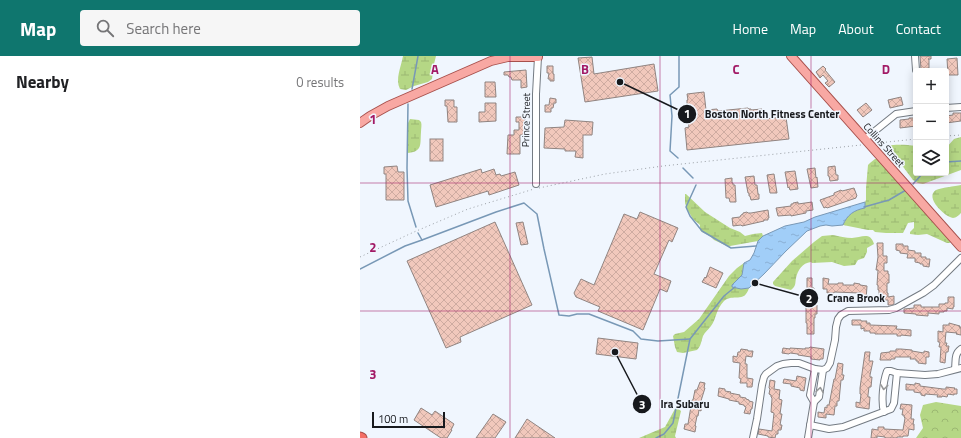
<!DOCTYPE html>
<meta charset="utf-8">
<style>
:root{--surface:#fff;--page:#f6f6f6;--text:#202124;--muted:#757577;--line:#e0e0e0;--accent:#0f766e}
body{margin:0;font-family:"Titillium Web",sans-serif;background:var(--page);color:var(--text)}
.controls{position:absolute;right:12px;top:12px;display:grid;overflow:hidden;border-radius:4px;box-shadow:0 2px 10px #0003}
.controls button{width:36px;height:36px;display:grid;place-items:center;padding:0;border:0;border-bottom:1px solid var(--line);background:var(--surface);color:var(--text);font:20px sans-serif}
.scale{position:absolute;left:12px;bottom:10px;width:73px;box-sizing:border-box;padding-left:4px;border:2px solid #17191d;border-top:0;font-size:11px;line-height:14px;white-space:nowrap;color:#17191d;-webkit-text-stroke:3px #f0f6fe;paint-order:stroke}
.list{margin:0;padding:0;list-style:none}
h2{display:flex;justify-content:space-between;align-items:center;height:52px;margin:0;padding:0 16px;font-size:17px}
h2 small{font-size:13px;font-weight:400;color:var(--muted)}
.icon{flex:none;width:22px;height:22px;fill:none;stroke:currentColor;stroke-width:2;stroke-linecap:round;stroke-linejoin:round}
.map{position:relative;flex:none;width:601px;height:382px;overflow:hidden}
header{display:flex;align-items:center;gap:24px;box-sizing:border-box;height:56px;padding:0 20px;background:var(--accent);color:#fff}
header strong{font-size:19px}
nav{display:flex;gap:22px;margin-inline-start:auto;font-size:14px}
.search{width:280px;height:36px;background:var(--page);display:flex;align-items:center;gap:10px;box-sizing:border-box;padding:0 14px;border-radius:4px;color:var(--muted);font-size:15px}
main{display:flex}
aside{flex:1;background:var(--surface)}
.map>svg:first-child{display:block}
</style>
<header>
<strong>Map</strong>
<div class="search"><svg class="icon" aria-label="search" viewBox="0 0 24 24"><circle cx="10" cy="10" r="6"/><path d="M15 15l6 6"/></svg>Search here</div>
<nav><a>Home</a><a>Map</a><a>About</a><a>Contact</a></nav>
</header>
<main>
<aside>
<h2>Nearby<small>0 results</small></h2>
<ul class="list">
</ul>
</aside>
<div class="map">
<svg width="601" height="382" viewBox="0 0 601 382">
<defs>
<pattern id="forest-crowns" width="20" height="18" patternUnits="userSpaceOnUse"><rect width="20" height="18" fill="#b5d785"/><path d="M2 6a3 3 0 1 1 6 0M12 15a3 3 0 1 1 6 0" fill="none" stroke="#9bb872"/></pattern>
<pattern id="wetland-marsh" width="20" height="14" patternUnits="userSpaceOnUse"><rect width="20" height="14" fill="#b5d785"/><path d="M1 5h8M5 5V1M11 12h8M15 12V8" fill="none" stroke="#9bb872"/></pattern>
<pattern id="water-ripples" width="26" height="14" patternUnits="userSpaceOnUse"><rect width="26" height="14" fill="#a1cef8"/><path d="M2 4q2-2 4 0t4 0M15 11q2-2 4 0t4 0" fill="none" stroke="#8ab0d4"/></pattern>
<pattern id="building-cross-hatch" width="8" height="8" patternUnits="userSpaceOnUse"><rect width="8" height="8" fill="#f1c8bc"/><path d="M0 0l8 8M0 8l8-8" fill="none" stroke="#ceaba1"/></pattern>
</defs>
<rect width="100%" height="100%" fill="#f0f6fe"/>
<polygon fill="url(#forest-crowns)" points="576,346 601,350 601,382 556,382 563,372 560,359 563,349"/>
<g fill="url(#wetland-marsh)">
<path d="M43 0H76L74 8 72 23 68 26 54 30 46 34 40 33C35 23 41 11 43 0Z"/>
<path d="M50 63 59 64 61 66C62 69 61 72 61 76 60 88 63 96 47 97V69Z"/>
<path d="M601 81V114L563 128 558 127 553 124 541 108 534 102 527 92 528 90C536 88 547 89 556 90V117H586V92L594 83Z"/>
<path d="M515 103H521L589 179 590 187H587L567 178 558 179 550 178V176L554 172V166L548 167 543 177H526L515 176 513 174H508L483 169C487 158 494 154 505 152V146L506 144V132L508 109 510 107Z"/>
<path d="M601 129V157C599 159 596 162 593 162 585 161 564 141 576 134 581 132 595 130 601 129Z"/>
<polygon points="325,138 326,138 345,156 370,172 380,176 385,180 393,178 402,177 403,180 398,185 370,190 367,190 354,184 350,180 342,176 340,174 340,169 333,163 327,153 325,147"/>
<path d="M473 179C479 180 486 182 492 182 501 182 510 175 514 188L507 192V196L504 202 498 204 495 209 484 210 472 206 452 207 451 206C442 207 438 214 436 222 435 228 436 230 431 234L415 230 413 228V226L432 205 454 186 462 180Z"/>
<path d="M384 207 382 219 376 225 381 233 389 232C384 248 373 237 364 245 356 253 356 264 351 270 348 274 345 276 343 280 341 286 341 290 337 294L323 297 317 296 315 291 313 280 315 278 324 276 339 263 369 220 377 212Z"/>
<polygon points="316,351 321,355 315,380 316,382 279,382 305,371"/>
</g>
<path fill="url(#water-ripples)" stroke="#7898b6" d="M505 146V152C494 154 487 159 483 169L472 170 466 169 460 170 447 175 426 195 404 218 389 232 381 233 372 231V229L382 219 384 207 390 204 394 197 398 185 403 180 425 170 444 166 455 161Z"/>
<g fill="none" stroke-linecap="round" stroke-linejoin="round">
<g stroke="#7898b6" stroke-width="1.5">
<polyline points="52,33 58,0"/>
<polyline points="48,48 47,112 48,145 56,171"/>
<polyline points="318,102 310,95 312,60 310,39 319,31 319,0"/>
<polyline points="586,106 601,105"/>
<polyline points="323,112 333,122"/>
<polyline points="553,128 563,117"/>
<polyline points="336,129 326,151 330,160 342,175 371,192 396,190"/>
<polyline points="504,151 529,144 546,134"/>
<polyline points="58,177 62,184"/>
<polyline points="0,213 45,190 62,184 136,156 164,147 177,158 184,193 199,259 209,260 217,258 229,258 273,275 281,283 298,285 330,283"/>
<polyline points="296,382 304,378 313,367 330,283 364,240 375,231"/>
</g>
</g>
<g fill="url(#building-cross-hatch)" stroke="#908481">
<polygon points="560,0 571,0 571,3 568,3 569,3 569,12 561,13"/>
<polygon points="232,1 234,18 294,8 298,35 225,46 218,2"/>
<polygon points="597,2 598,19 588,19 587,3"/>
<polygon points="187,10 193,10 193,18 194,18 194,25 190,25 190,23 188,23 189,17 187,17"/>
<polygon points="463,10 466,13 465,14 475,26 469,31 465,27 468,25 463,19 460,22 456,16"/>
<polygon points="166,14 167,31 161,32 161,24 152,24 151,21 149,21 148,19 144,19 144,16"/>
<polygon points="125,26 135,26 136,41 125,41"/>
<polygon points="344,36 346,54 357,53 358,55 388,52 389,53 391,53 391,54 402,53 403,63 426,61 429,83 327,94 325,72 329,71 326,51 327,51 327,44 328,44 327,38"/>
<polygon points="541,41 543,49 530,52 528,44"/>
<polygon points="190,42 196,43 196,47 194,47 193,52 191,52 191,56 185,56 185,49 189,49"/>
<polygon points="85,44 94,44 94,51 97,51 97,66 88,66 87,50 85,50"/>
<polygon points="125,47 136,47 136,65 119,66 119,56 125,56"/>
<polygon points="506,47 512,54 503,61 497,54"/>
<polygon points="593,57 601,57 601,65 586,67 586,60 593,59"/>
<polygon points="156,61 165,61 165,74 168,75 168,79 160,79 160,98 147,98 148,79 154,79 154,74 159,74 159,66 156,66"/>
<polygon points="549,62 556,62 556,70 540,72 540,64 549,63"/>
<polygon points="205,64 233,66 232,79 223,79 223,102 215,101 216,95 205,95 205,93 184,92 185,72 204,71"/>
<rect x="70" y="83" width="13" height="22"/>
<polygon points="37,110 38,116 44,116 44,144 26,144 26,118 24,118 24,111"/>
<polygon points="475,110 476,119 478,119 478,124 470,125 469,120 468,120 468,111"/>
<polygon points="455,112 456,122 457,121 458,131 451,132 447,113"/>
<polygon points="121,113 122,117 134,113 136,119 140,118 141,120 155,116 159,129 129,139 128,135 76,151 70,129"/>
<polygon points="435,115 438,133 430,134 429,131 428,132 425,116"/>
<polygon points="414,118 417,137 410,137 407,119"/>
<polygon points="394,120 395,129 397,129 398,138 399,138 399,143 391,144 390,140 389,140 389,137 388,137 385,121"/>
<polygon points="372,122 372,127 373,127 373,129 375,129 376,146 370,146 369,142 366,142 365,123"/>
<polygon points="494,132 497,140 496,141 496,142 467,152 466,151 464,152 460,144 474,139 474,137 481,134 482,135"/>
<polygon points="438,146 438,148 452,146 453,154 446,155 446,157 431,160 431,159 418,160 416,152 431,150 431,148 433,148 433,147"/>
<polygon points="408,154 409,162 408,162 408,164 404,164 404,165 382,170 381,169 373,170 372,162 380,161 381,159 383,158 383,157 387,156 388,157 391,157"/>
<polygon points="280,156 318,172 312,186 309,184 294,218 311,225 307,236 300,233 283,274 238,255 240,251 216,241 214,237 221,223 234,229 264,158 277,163"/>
<polygon points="135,166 172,249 100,281 101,286 86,292 47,205"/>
<polygon points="163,166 168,188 161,189 156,167"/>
<polygon points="517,187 523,187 523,200 527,200 527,207 524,207 524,215 528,215 528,218 529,218 529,227 527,227 527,237 528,237 528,241 534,240 534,248 532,249 528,249 528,244 521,244 521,239 519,239 519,234 518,234 518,229 517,229 518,214 516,214 518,201"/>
<polygon points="536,188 543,188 543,190 548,190 548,194 555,195 555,197 561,197 561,201 566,201 566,203 570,203 569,211 563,210 563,208 560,208 560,207 555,206 555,202 547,202 548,198 540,197 540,195 536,194"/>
<polygon points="350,211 363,217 356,232 342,226 345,221 346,222"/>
<polygon points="447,222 452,222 452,232 454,232 454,247 456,247 456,249 457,249 457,258 455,258 455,262 454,262 454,278 447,278 447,267 446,267 446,247 444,247 445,233 447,233"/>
<polygon points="463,222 469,223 468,228 478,228 478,227 483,227 483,229 494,229 494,227 500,228 500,229 507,230 506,244 500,244 500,237 474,236 474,237 467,237 467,233 463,233"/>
<polygon points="588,241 594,241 594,251 593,251 593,253 587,252 587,255 584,255 584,256 579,256 579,258 568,257 568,260 556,259 556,258 544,257 544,253 554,252 554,249 561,249 561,251 579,251 579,248 585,248 585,247 588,247"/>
<polygon points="492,264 501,264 501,265 507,265 506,267 510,267 510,269 537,270 536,273 551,274 551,280 541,279 541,280 537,280 537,278 515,278 515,277 510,277 510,275 504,275 504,272 501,273 501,269 492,269"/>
<polygon points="589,267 600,270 599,271 601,271 601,279 596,278 597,277 586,276 585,287 587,287 586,290 589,290 588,296 586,296 585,307 580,306 581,291 579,291 580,286 578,286 578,275 583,276 583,269 589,269"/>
<polygon points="238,282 278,287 276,303 236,298"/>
<polygon points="450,291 464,293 463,303 460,303 460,304 451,303 451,301 438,299 438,298 430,297 429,298 422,297 423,292 430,293 430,292 445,293 445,292 449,292"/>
<polygon points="381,293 388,294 388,295 393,295 392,301 386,300 385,308 387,308 387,322 393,323 392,331 387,331 387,327 380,327 381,323 379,322 380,307 373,306 373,300 377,301 378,296 380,296"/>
<polygon points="536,293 541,293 552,294 552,295 564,297 564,295 569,296 569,301 566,301 566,308 558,307 558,305 556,305 556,303 550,303 551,301 535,301 535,303 531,303 531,304 520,304 521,297 530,296 530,295 536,295"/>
<polygon points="505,296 510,296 509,305 513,305 510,319 510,321 512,321 511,331 509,331 508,339 508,341 510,341 509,353 496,351 496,346 500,347 501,338 500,338 500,332"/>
<polygon points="478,307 483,308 482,319 484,319 483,324 481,324 479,345 477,345 477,350 475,350 474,359 466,358 466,362 458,361 458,356 464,357 465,351 467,352 467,349 469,349 473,328 474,323 475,323"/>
<polygon points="437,320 446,322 444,335 440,334 440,332 431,330 431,328 423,327 424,323 436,325"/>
<polygon points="410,324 415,325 414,333 420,334 419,343 422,344 420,358 422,358 420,369 422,369 421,374 418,374 418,378 416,378 415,382 408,381 408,380 398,378 399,373 412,375 414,357 411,356 412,342 411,341 411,339 409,338 410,333 409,332"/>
<polygon points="340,326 345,327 344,332 345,332 340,348 342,348 341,355 339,354 338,360 337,360 335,370 336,370 335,376 324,373 325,368 328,368 332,344 333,344 335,334 337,334"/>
<polygon points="555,327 560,328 560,330 583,333 586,333 586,331 595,332 594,333 597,333 597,338 594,338 594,339 588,338 587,341 582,340 582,341 577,341 578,339 565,338 565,340 561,339 561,337 554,336 554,334 546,334 546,328 555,329"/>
<polygon points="359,332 365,333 365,335 371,336 370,337 380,339 380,341 386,342 386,343 389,344 389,345 393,346 392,353 391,353 390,358 384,357 386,351 384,350 384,349 379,348 379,346 369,344 369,343 358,340"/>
<polygon points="541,348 552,349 551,363 554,363 553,368 554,368 554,374 549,373 548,380 543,380 543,381 537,381 537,382 525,382 525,381 517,380 517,382 511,382 512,373 518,374 518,371 524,371 524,373 543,374 545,362 544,361 544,359 542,359 543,353 540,353"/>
<polygon points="61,352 72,359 75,355 94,368 91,374 92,374 87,382 81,382 54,364"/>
<polygon points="133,358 146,366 135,382 116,382"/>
<polygon points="167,363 195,382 155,382"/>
</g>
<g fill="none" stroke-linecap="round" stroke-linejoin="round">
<g stroke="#747b83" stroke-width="8">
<g id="minor">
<polyline points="555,0 556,14"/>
<polyline points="586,52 601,51"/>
<polyline points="505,83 536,58 556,55"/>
<polyline points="176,128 176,38 178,1"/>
<polyline points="455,313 450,339 454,346 459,341 463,314"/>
<path d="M595 313C596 305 594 298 601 293"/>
<path d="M524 356C521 345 523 326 527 315H531L537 317 565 319 578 318 601 312"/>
<polyline points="450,369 469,373 483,371 531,353 534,347 537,317"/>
<polyline points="393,382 397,363 402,329 404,321 406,318 417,310 423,308 431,307 439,307 455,313 463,314 467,312 470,307 475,284 476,271 478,263 481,259 488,255 529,254 536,252 563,237 574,229 601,202"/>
<polyline points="448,382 454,346"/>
</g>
</g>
<g stroke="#a7504c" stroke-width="10">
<g id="major">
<polyline points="431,0 601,191"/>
<polyline points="0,67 10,60 28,50 131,5 148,1 178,1 178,0"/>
</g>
</g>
<g stroke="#a7504c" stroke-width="11">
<polyline id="highway" points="0,381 2,382"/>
</g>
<g stroke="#9a9fa5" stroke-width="1" stroke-dasharray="1 3" stroke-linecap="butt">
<polyline points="586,80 601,79"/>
<polyline points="518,87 556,83"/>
<polyline points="179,132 245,118 303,110 501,89"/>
<polyline points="0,201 54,176 108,153 174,133"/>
</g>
<use href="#minor" stroke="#fff" stroke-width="6"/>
<use href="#major" stroke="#f8a8a3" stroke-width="8"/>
<use href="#highway" stroke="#f46e66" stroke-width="9"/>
</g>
<defs><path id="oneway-chevron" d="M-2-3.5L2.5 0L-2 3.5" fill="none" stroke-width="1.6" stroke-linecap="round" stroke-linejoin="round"/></defs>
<g stroke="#979899">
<use href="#oneway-chevron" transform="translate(524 331) rotate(97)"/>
<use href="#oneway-chevron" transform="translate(460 334) rotate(-81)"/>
</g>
<path fill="none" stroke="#a21a66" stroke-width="1" stroke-opacity="0.55" d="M150 0V382M300 0V382M451 0V382M0 127H601M0 255H601"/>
<g text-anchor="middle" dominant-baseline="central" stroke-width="3" stroke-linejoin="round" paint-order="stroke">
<g font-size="10" fill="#17191d" stroke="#f0f6fe">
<text transform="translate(166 64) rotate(-89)">Prince Street</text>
<text transform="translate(524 89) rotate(48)">Collins Street</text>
</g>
</g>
<g font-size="13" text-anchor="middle" font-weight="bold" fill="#a21a66" stroke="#f0f6fe" stroke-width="3" stroke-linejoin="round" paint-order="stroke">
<text x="75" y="18">A</text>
<text x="225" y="18">B</text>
<text x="376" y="18">C</text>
<text x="526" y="18">D</text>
<text x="13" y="68">1</text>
<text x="13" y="196">2</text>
<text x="13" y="323">3</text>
</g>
<path fill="none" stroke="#17191d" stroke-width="1.5" d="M260 26L327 58M395 227L449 242M255 296L282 348"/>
<g fill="#17191d" stroke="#f0f6fe" stroke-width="1.5">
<circle cx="260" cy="26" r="4"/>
<circle cx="395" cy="227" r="4"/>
<circle cx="255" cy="296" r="4"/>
<circle cx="327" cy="58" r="10"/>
<circle cx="449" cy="242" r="10"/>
<circle cx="282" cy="348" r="10"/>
</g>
<g font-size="12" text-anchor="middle" font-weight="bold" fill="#fff">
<text x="327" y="62">1</text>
<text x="449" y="247">2</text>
<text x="282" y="353">3</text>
</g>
<g font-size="11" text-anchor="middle" font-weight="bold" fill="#17191d" stroke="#f0f6fe" stroke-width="3" stroke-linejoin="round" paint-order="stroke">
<text x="412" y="62">Boston North Fitness Center</text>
<text x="496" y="246">Crane Brook</text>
<text x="325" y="352">Ira Subaru</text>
</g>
</svg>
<div class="controls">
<button>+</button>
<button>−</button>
<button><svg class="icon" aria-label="layers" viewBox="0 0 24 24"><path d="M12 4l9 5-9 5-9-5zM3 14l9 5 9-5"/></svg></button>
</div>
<div class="scale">100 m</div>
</div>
</main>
